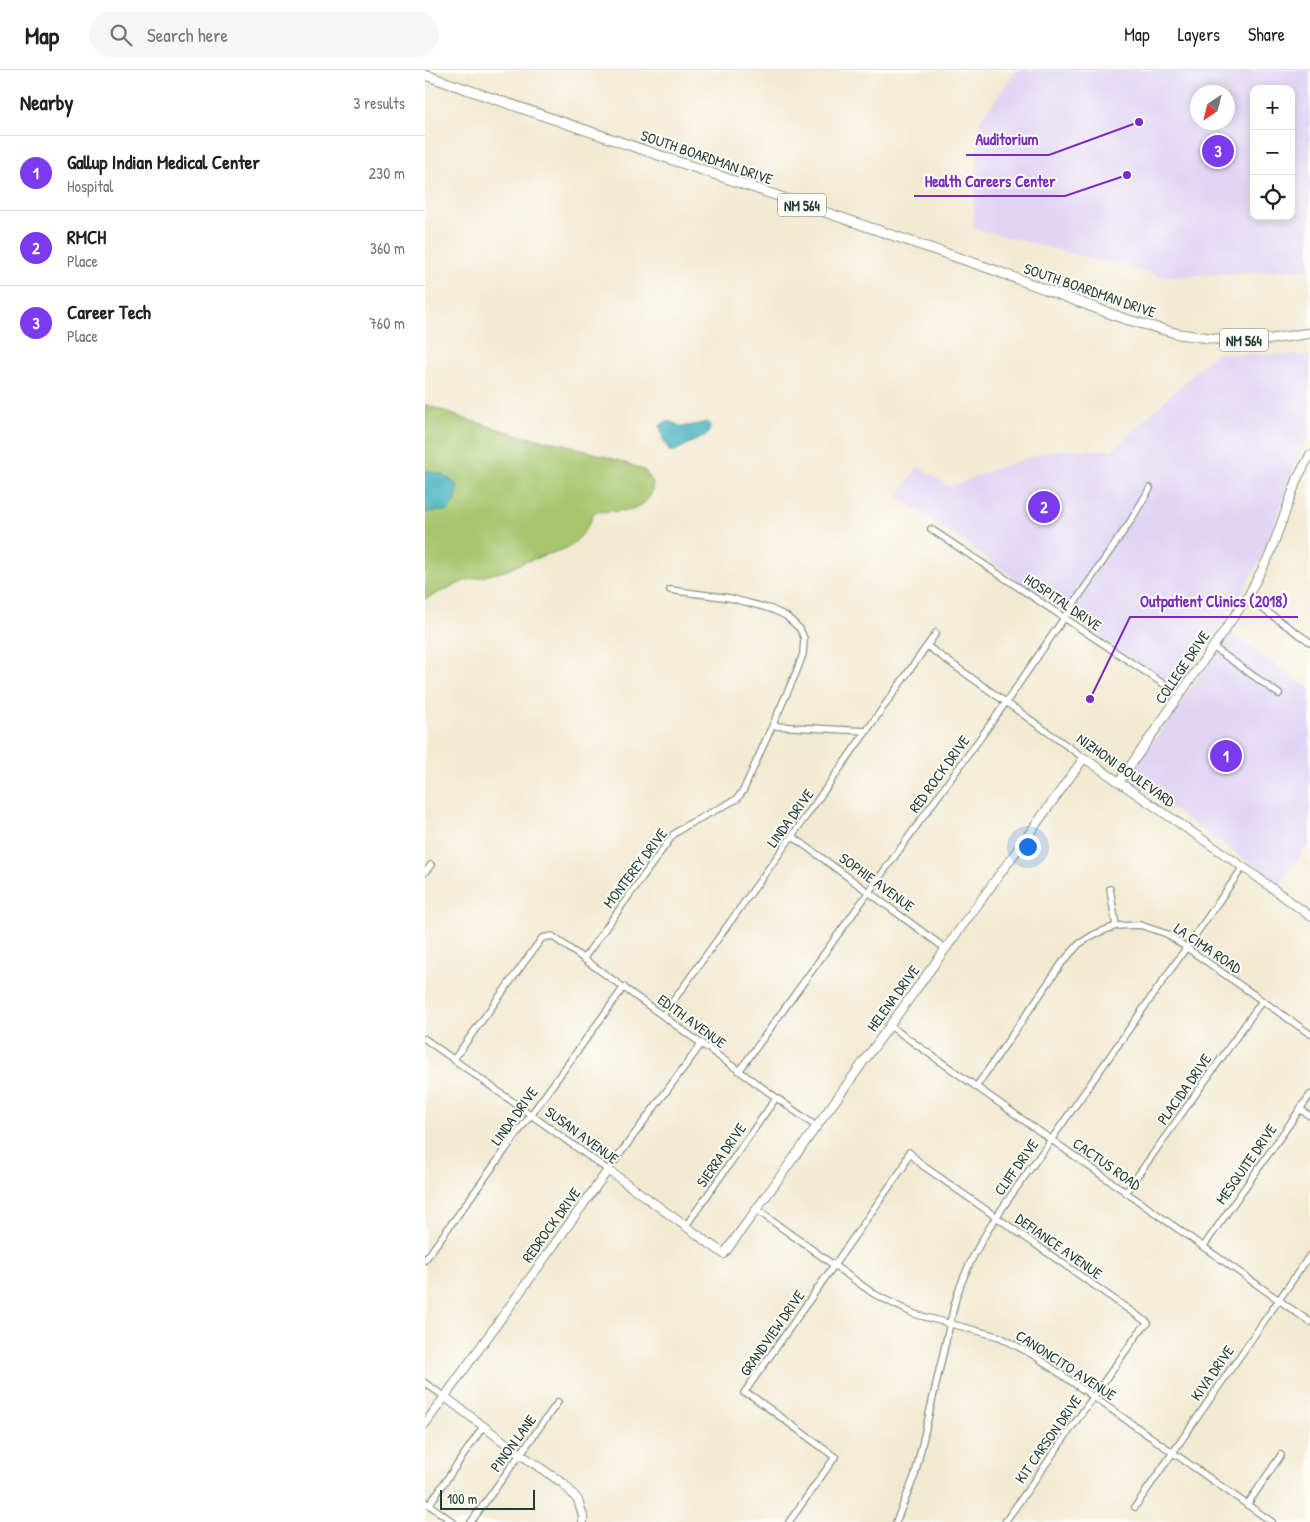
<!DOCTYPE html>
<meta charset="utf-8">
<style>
:root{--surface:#fff;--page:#f6f6f6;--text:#222;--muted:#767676;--line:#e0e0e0;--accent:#7c3aed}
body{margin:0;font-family:"Patrick Hand",sans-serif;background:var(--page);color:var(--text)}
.controls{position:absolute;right:15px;top:15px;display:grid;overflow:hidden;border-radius:10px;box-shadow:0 2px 8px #0003}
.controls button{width:45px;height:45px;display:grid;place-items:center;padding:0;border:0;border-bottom:1px solid var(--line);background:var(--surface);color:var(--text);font:25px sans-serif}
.compass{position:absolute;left:765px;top:15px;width:45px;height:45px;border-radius:50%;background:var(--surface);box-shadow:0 2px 8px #0003;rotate:215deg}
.scale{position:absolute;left:15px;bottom:12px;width:95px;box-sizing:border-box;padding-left:5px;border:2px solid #1f3d34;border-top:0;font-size:14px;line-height:18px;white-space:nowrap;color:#1f3d34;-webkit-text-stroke:4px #fdfcf7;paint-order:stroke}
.you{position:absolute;left:602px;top:776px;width:18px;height:18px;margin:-12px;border:4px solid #fff;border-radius:50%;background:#1a73e8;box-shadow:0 0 0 8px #1a73e833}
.badge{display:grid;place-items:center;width:32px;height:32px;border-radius:50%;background:var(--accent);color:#fff;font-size:16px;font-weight:700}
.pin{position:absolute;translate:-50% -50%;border:2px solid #fff;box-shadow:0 1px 5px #0006}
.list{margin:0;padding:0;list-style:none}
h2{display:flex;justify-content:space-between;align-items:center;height:65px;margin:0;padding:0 20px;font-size:21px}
h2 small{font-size:16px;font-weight:400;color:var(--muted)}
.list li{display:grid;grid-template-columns:32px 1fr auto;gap:15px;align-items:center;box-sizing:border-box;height:75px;padding:0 20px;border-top:1px solid var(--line)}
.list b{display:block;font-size:19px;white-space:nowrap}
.list p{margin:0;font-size:16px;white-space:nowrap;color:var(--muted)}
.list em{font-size:16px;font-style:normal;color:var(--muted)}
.icon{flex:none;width:28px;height:28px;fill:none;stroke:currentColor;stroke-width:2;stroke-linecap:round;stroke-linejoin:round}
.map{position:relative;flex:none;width:885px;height:1452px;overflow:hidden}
header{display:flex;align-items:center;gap:30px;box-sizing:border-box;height:70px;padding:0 25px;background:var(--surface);border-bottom:1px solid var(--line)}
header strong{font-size:24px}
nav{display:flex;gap:28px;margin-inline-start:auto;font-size:18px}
.search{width:350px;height:45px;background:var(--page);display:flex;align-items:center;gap:12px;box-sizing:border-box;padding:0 18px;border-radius:28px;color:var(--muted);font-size:19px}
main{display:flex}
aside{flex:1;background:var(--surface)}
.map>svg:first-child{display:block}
</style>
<header>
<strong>Map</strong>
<div class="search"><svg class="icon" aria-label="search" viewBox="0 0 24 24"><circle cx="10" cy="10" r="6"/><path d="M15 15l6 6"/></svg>Search here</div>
<nav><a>Map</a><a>Layers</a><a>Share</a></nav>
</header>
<main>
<aside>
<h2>Nearby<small>3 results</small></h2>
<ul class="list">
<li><span class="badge">1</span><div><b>Gallup Indian Medical Center</b><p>Hospital</p></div><em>230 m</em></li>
<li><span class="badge">2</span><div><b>RMCH</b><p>Place</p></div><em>360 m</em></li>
<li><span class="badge">3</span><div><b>Career Tech</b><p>Place</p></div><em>760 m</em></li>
</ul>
</aside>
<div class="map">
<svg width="885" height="1452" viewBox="0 0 885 1452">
<rect width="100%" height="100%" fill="#fdfcf7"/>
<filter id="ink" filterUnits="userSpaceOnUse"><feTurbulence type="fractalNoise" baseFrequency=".02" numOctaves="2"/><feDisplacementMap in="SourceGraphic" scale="10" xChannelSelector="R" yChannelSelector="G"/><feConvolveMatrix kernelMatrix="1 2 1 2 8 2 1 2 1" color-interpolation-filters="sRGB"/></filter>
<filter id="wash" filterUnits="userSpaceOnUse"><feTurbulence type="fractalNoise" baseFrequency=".0096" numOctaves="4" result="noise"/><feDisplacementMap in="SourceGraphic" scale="20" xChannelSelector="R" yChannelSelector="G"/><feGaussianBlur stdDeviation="1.12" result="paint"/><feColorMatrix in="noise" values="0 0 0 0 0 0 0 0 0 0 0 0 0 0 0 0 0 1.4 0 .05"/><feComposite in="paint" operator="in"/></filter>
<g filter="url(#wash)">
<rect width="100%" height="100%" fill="#f2e9d1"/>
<g fill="#e0d4f4" fill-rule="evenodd">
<path d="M592 0H885V199L739 207 548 158 555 51ZM829 19H866V146H829ZM802 22V52H772V22Z"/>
<polygon points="791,283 885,285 885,364 874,384 848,458 835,491 816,525 752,618 636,541 473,426 493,396 525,417 571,398 629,380 687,380"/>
<polygon points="805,563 885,619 885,772 855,814 710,713 706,703"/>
</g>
<path fill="#a6c56d" stroke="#628150" d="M0 334 40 349 100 367 139 374 195 391 219 400 228 412C227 416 227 421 226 424 217 444 187 441 169 442L164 454 155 467 145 477 100 492 80 501 40 511 0 529Z"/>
<g fill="#41b0bd" stroke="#307678">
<polygon points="240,352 246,352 257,357 283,352 286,355 283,364 250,381 244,381 238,369 235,356"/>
<polygon points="0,400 19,405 32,415 31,430 23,441 0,442"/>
</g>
</g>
<g filter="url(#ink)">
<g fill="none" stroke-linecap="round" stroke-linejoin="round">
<g stroke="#889382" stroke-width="8">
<g id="minor">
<polyline points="506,459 755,625"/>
<polyline points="822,528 885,572"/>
<polyline points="502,576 659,688"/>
<polyline points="788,577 854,624"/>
<polyline points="348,656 442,661"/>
<polyline points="367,766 521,879"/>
<polyline points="0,802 6,795"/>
<polyline points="685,819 691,856"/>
<polyline points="159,888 248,765 262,755 312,729 318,721 371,603 378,584 379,568 375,559 361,546 346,539 305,528 245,520"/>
<polyline points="238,945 367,766 511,563"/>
<polyline points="465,956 885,1252"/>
<polyline points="0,969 183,1100 277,973"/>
<polyline points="29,989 117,868 127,866 392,1057"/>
<polyline points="315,1000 582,631 705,452 725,418"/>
<polyline points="551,1017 637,893 654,874 670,864 691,856 715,855 742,864 885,964"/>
<polyline points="875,1039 885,1046"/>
<polyline points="701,1122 837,931"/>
<polyline points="332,1140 449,1224 489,1244 575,1267 610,1286 847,1452"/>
<polyline points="260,1157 351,1028"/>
<polyline points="778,1177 885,1025"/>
<polyline points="0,1190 199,917"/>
<polyline points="0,1313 20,1327"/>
<polyline points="0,1432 28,1452"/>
<polyline points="4,1435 58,1357"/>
<polyline points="822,1435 856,1385"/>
<polyline points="710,1437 885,1185"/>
<polyline points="46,1452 133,1332"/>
<polyline points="364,1452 410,1387 327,1326 319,1323 479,1096 484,1082 497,1095 723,1253 714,1262 580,1452"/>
<path d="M471 1452 490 1405 530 1232C548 1170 591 1120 628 1067 691 976 755 887 818 797"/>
</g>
</g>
<g stroke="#889382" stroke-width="10">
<g id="secondary">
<polyline points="694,712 822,528 845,484 873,407 885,385"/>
<polyline points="20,1327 95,1384 139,1414 153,1430 158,1446 158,1452"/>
<polyline points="0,1354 183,1100 299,1184 659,688 828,804 885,846"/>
</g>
</g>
<g stroke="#889382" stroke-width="11">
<polyline id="primary" points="0,5 566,199 700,249 754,264 800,270 847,269 885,263"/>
</g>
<use href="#minor" stroke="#fff" stroke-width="5.5"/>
<use href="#secondary" stroke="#fff" stroke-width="8"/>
<use href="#primary" stroke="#fff" stroke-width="9"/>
</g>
</g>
<g text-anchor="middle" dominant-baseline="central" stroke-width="4" stroke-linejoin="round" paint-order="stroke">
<g fill="#fdfcf7" stroke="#62766e" stroke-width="1">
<rect x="353" y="123.5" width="48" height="23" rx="4"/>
<rect x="795" y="258.5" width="48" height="23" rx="4"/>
</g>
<g font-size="14" font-weight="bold" fill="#1f3d34">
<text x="377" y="135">NM 564</text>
<text x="819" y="270">NM 564</text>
</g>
<g font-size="15" fill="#1f3d34" stroke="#fdfcf7">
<text transform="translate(282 87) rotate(19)">SOUTH BOARDMAN DRIVE</text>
<text transform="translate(665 220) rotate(19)">SOUTH BOARDMAN DRIVE</text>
<text transform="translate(638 532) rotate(34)">HOSPITAL DRIVE</text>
<text transform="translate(757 597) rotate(-56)">COLLEGE DRIVE</text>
<text transform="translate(701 700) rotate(35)">NIZHONI BOULEVARD</text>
<text transform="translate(514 704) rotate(-54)">RED ROCK DRIVE</text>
<text transform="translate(365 748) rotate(-54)">LINDA DRIVE</text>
<text transform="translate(210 798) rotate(-53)">MONTEREY DRIVE</text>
<text transform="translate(452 812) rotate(36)">SOPHIE AVENUE</text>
<text transform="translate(783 878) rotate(34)">LA CIMA ROAD</text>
<text transform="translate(468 928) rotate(-54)">HELENA DRIVE</text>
<text transform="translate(267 951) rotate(36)">EDITH AVENUE</text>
<text transform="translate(759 1019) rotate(-55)">PLACIDA DRIVE</text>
<text transform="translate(89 1046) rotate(-54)">LINDA DRIVE</text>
<text transform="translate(157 1065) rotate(36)">SUSAN AVENUE</text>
<text transform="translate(296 1085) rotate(-55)">SIERRA DRIVE</text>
<text transform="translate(682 1094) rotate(35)">CACTUS ROAD</text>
<text transform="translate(821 1094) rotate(-55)">MESQUITE DRIVE</text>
<text transform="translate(591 1097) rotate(-55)">CLIFF DRIVE</text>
<text transform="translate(126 1155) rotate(-54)">REDROCK DRIVE</text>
<text transform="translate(634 1176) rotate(35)">DEFIANCE AVENUE</text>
<text transform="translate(347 1263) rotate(-55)">GRANDVIEW DRIVE</text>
<text transform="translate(641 1295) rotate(33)">CANONCITO AVENUE</text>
<text transform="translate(787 1303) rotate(-55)">KIVA DRIVE</text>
<text transform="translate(623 1369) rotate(-55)">KIT CARSON DRIVE</text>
<text transform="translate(88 1373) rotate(-54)">PINON LANE</text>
</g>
</g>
<path fill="none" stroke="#7b2cbf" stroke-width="2" d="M714 52L624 85H541M702 105L640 126H489M665 629L705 547H873"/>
<g fill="#7b2cbf" stroke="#fdfcf7" stroke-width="2">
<circle cx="714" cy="52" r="5"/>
<circle cx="702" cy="105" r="5"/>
<circle cx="665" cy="629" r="5"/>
</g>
<g font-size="16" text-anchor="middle" font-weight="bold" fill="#7b2cbf" stroke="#fdfcf7" stroke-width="4" stroke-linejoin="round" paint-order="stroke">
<text x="582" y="75">Auditorium</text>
<text x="565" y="117">Health Careers Center</text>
<text x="789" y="537">Outpatient Clinics (2018)</text>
</g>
</svg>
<div class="controls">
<button>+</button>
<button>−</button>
<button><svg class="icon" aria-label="locate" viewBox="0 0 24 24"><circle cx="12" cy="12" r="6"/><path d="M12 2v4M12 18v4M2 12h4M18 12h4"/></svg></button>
</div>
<svg class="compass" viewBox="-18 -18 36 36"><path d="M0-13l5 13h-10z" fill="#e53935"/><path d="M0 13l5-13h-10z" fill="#767676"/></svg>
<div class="scale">100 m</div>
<div class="you"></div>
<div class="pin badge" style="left:801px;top:686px">1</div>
<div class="pin badge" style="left:619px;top:437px">2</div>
<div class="pin badge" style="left:793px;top:81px">3</div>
</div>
</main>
